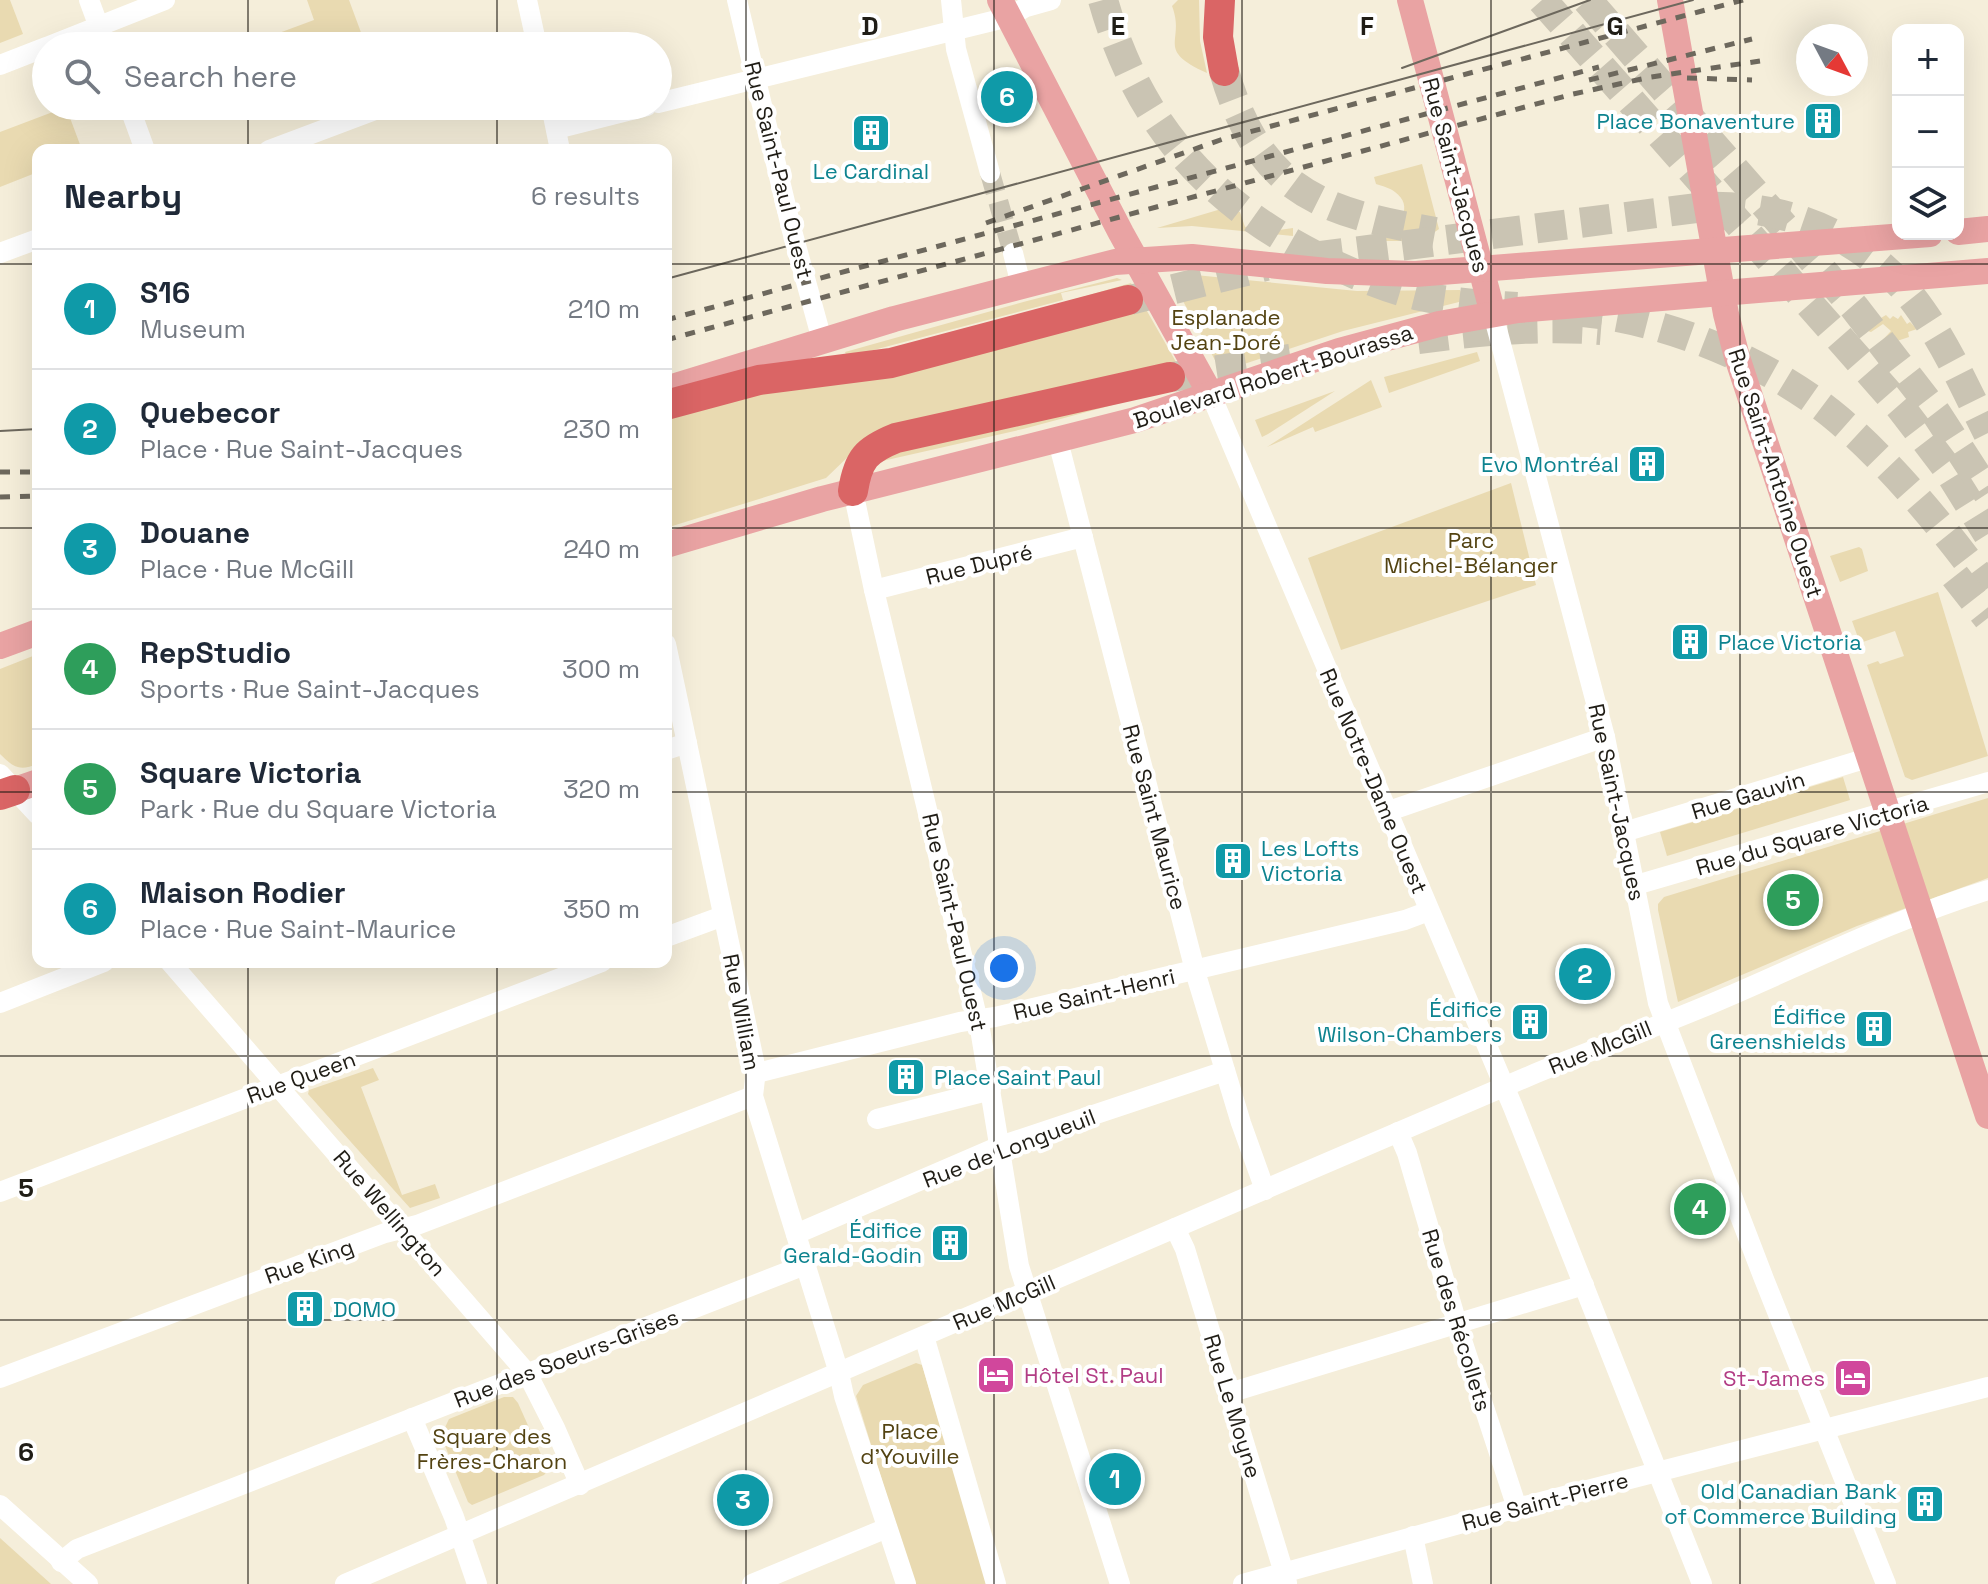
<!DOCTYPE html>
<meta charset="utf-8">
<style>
:root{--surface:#fff;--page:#f2f2f3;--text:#1f2937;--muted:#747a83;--line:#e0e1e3;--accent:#1a73e8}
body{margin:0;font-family:"Space Grotesk",sans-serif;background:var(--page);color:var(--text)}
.controls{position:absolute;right:24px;top:24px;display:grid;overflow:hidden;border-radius:16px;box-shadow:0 8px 32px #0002}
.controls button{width:72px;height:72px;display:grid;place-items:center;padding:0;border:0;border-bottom:2px solid var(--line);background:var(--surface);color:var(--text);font:40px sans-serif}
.compass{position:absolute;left:1796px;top:24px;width:72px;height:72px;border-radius:50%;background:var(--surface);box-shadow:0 8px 32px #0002;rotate:131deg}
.you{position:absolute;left:1004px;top:968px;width:28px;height:28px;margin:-20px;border:6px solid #fff;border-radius:50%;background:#1a73e8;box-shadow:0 0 0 12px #1a73e833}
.badge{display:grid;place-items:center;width:52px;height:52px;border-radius:50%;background:var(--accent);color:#fff;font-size:26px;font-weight:700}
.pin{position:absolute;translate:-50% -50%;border:4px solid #fff;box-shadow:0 2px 8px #0006}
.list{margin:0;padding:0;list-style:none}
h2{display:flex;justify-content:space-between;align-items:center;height:104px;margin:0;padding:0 32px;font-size:34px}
h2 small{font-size:26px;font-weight:400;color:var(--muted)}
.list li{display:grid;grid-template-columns:52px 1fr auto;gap:24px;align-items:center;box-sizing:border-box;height:120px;padding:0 32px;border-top:2px solid var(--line)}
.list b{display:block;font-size:30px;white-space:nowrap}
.list p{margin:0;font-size:26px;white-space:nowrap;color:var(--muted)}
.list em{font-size:26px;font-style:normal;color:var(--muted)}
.icon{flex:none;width:44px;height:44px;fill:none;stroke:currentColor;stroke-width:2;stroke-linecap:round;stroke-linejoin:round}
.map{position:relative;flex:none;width:1988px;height:1584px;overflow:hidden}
.search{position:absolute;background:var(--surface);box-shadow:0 8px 32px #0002;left:32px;top:32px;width:640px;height:88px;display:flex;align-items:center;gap:20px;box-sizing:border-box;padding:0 28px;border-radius:44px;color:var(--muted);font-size:30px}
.panel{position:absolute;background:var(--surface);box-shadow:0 8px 32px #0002;left:32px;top:144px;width:640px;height:824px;border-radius:16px}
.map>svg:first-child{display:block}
</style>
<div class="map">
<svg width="1988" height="1584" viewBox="0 0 1988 1584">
<rect width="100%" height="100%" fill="#f5eeda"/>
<g fill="#e9dab1">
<polygon points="0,0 10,0 23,34 0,43"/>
<polygon points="307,0 349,0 366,46 244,46 314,20"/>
<path d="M1178 0H1199L1200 41 1207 73C1154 49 1186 42 1172 6Z"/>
<polygon points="66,107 82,150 38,150 38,172 0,187 0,132"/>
<path d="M1422 164 1439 229 1429 236 1415 238V241H1382V231C1401 226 1414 206 1395 192 1390 188 1382 186 1376 184L1374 177Z"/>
<polygon points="1228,207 1240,212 1245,227 1265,222 1279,230 1293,228 1293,236 1192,226 1157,228"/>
<polygon points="1195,275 1357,291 1460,290 1464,298 1463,301 1343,331 1226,370 1216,362 1177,290 1179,278"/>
<polygon points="1117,278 1122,280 1061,293 1063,300 847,357 845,352 1027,301"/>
<polygon points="1131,283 1180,369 853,452 826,478 666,528 666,416"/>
<polygon points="1886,315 1890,319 1893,316 1898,319 1901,315 1907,324 1910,322 1917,329 1908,332 1909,337 1879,347 1878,345 1891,331 1883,324 1871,332 1862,329"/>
<polygon points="1477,352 1480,361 1389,393 1384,377"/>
<polygon points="1371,380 1382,407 1315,432 1313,427 1267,447"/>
<polygon points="1335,391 1268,434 1262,437 1255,420"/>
<polygon points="1124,402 1023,429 878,462 887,454"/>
<polygon points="1511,483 1536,585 1341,650 1308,558"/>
<polygon points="1859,547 1862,549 1868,571 1840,582 1830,556"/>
<polygon points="1938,592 1988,756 1912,780 1905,777 1867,665 1878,661 1880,664 1904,656 1895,631 1860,643 1852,621"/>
<path d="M38 654V764C19 771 14 768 0 754V669Z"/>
<polygon points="1843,777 1850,800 1667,856 1660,832"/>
<polygon points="1988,798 1988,878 1857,926 1678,1002 1658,910 1658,904 1664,897"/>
<polygon points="373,1068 379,1080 361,1087 402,1195 435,1184 440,1198 410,1208 308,1094 309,1090"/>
<polygon points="916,1363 922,1365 988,1584 914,1584 856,1396 863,1385"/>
<polygon points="504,1397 513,1397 518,1403 548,1470 544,1475 472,1505 468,1502 441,1436 449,1419"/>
<polygon points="0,1538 51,1584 0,1584"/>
</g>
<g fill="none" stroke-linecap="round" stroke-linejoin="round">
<polyline stroke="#cac4b3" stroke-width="20" stroke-dasharray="20 10" stroke-linecap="butt" points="990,173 1013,253"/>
<g stroke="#cac4b3" stroke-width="30" stroke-dasharray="30 15" stroke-linecap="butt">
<path d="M1103 0C1137 121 1207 201 1318 257 1351 273 1385 288 1420 296 1452 303 1485 305 1517 307"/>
<polyline points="1542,0 1901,408 1947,468 1988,534"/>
<polyline points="1587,0 1854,307 1936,413 1988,493"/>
<path d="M1224 71C1259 191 1320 212 1435 232"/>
<path d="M1313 257 1704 207C1790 204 1871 238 1921 310 1948 348 1967 392 1988 433"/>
<polyline points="1130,300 1266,266"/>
<path d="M1573 311C1664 318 1769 361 1839 420 1895 468 1944 529 1988 588"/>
<path d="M1418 339C1478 331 1540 325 1601 330"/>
<polyline points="1172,377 1303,357"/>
<polyline points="1955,576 1988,618"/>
</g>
<g stroke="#fff" stroke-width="20">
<polyline points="89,0 106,46"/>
<polyline points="527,0 537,46"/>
<polyline points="737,0 791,227 822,340"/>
<polyline points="951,0 956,49 990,173"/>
<polyline points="49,46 165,0"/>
<polyline points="0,65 46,47"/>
<polyline points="658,103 1009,17 1026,7 1051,0"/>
<polyline points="129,106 145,150"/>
<polyline points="551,106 560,150"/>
<polyline points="556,129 647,106"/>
<polyline points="269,150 386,106"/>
<polyline points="0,253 38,239"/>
<polyline points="1013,253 1021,285"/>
<polyline points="1493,314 1605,737 1658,1003 1764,1279 1886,1584"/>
<polyline points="1211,395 1513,1107 1702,1584"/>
<polyline points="1058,441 1197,978 1241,1123 1265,1190"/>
<polyline points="853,491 874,590 980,1029 1019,1266 1120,1584"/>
<polyline points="874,590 1083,537"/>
<polyline points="666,644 756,1070 753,1096 839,1373 844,1396 906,1584"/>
<polyline points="666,750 687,743"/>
<polyline points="0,774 38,815"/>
<polyline points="1386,812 1605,737"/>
<polyline points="1624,832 1871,757"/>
<polyline points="1636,885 1988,782"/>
<polyline points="666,937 723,916"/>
<polyline points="170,962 527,1373 555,1428 580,1485"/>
<polyline points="0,1003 104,962"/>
<polyline points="757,1073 960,1022 995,1017 1405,920 1429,911"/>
<polyline points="877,1119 991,1090"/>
<polyline points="1398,1132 1407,1153 1461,1337 1517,1508"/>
<polyline points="0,1192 602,962"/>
<polyline points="1175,1228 1185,1249 1287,1583"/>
<polyline points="796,1234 1000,1146 1225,1071"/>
<polyline points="924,1336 996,1584"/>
<polyline points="0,1378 385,1233 417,1225 753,1096"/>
<polyline points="1229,1393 1584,1285"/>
<polyline points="412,1418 454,1517 477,1584"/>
<polyline points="0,1505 88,1584"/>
<polyline points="1413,1536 1423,1584"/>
<polyline points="61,1562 77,1549 805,1265"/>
<path d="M345 1584 1527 1077C1593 1049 1661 1026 1727 997 1813 960 1898 918 1988 890"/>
<polyline points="752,1584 887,1528"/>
<polyline points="1243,1584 1517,1508 1988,1387"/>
</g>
<g stroke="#e9a3a3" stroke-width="26">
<polyline points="1000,0 1121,233 1211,395"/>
<polyline points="1410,0 1493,314"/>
<polyline points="1670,0 1726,314 1737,357 1988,1116"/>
<polyline points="1958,232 1988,229"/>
<polyline points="666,389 894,319 1115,262 1192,257 1327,271 1415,274 1930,234"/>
<polyline points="666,545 822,499 1135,420 1339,351 1439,324 1518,310 1988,271"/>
<polyline points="0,646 38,632"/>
<polyline points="15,790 38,782"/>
</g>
<g stroke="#da6565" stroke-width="30">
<polyline points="1220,0 1218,37 1224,71"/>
<polyline points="666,405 759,380 891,363 1128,300"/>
<path d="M853 491C858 459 866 450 896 438L1170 377"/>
<polyline points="0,795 15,790"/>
</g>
<g stroke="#6d685d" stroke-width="2">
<polyline points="1402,68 1590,0"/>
<polyline points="666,279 1693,0"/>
<polyline points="0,431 38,429"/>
</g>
<g stroke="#6d685d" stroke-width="5" stroke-dasharray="10 10" stroke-linecap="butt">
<polyline points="1687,78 1752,80"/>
<polyline points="1589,80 1752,39"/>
<polyline points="986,223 1223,139 1743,0"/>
<polyline points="666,320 1599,67"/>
<polyline points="666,340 1573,94 1651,77 1760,61"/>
<polyline points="0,472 38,472"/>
<polyline points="0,497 38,496"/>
</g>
</g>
<path fill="none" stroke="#201d16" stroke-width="2" stroke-opacity="0.55" d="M248 0V46M497 0V46M746 0V1584M994 0V1584M1242 0V1584M1491 0V1584M1740 0V1584M248 106V150M497 106V150M0 264H38M666 264H1988M0 528H38M666 528H1988M0 792H38M666 792H1988M248 962V1584M497 962V1584M0 1056H1988M0 1320H1988"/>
<defs>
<g id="building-square" transform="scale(2)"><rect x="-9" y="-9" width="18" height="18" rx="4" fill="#0f9aa8" stroke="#fff"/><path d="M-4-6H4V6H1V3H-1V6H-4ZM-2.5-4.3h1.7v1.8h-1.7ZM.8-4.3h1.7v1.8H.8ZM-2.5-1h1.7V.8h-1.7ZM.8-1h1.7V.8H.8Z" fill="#fff"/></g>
<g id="hotel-square" transform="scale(2)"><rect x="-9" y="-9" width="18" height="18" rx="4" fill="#d1479c" stroke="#fff"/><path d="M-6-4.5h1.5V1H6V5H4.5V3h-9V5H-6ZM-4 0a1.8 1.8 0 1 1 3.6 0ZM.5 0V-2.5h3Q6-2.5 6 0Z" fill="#fff"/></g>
</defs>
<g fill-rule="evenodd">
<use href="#building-square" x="1823" y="121"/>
<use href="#building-square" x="871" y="133"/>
<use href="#building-square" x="1647" y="464"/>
<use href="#building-square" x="1690" y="642"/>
<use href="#building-square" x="1233" y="861"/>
<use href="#building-square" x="1530" y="1022"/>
<use href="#building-square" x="1874" y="1029"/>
<use href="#building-square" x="906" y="1077"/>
<use href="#building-square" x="950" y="1243"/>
<use href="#building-square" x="305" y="1309"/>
<use href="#hotel-square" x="996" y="1375"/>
<use href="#hotel-square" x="1853" y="1378"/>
<use href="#building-square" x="1925" y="1504"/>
</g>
<g text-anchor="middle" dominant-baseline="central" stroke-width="8" stroke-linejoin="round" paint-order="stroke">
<g font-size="22" fill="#0d838f" stroke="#fff" text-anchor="end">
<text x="1795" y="121">Place Bonaventure</text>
<text x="871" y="171" text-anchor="middle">Le Cardinal</text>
<text x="1619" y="464">Evo Montréal</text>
<text x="1718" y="642" text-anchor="start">Place Victoria</text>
<text x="1261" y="848" text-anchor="start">Les Lofts<tspan x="1261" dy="25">Victoria</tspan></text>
<text x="1502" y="1009">Édifice<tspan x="1502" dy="25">Wilson-Chambers</tspan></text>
<text x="1846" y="1016">Édifice<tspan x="1846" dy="25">Greenshields</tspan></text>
<text x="934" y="1077" text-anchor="start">Place Saint Paul</text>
<text x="922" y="1230">Édifice<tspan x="922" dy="25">Gerald-Godin</tspan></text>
<text x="333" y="1309" text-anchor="start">DOMO</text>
<text x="1897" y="1491">Old Canadian Bank<tspan x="1897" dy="25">of Commerce Building</tspan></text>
</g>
<g font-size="22" fill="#201d16" stroke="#fff">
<text transform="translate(779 170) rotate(76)">Rue Saint-Paul Ouest</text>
<text transform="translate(1456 175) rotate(75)">Rue Saint-Jacques</text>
<text transform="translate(1273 376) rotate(-18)">Boulevard Robert-Bourassa</text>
<text transform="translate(1776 473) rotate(72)">Rue Saint-Antoine Ouest</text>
<text transform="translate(979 564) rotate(-14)">Rue Dupré</text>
<text transform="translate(1374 781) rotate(67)">Rue Notre-Dame Ouest</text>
<text transform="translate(1748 795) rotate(-17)">Rue Gauvin</text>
<text transform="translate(1617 802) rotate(78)">Rue Saint-Jacques</text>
<text transform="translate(1155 817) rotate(75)">Rue Saint Maurice</text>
<text transform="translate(1812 835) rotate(-16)">Rue du Square Victoria</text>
<text transform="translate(955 922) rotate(77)">Rue Saint-Paul Ouest</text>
<text transform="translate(1094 994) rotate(-13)">Rue Saint-Henri</text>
<text transform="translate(742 1012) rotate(79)">Rue William</text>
<text transform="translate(1600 1047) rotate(-22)">Rue McGill</text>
<text transform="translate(301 1077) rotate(-20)">Rue Queen</text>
<text transform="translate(1009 1148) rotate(-21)">Rue de Longueuil</text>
<text transform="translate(390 1213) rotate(49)">Rue Wellington</text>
<text transform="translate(309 1261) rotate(-20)">Rue King</text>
<text transform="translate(1004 1302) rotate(-23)">Rue McGill</text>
<text transform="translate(1457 1320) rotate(73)">Rue des Récollets</text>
<text transform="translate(566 1358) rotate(-21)">Rue des Soeurs-Grises</text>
<text transform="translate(1233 1406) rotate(73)">Rue Le Moyne</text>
<text transform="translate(1545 1501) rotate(-15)">Rue Saint-Pierre</text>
</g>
<g font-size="22" fill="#534312" stroke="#fff">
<text x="1226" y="317">Esplanade<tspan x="1226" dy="25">Jean-Doré</tspan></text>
<text x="1471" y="540">Parc<tspan x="1471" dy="25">Michel-Bélanger</tspan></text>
<text x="910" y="1431">Place<tspan x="910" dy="25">d'Youville</tspan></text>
<text x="492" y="1436">Square des<tspan x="492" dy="25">Frères-Charon</tspan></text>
</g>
<g font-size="22" fill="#b23c85" stroke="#fff" text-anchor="start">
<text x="1024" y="1375">Hôtel St. Paul</text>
<text x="1825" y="1378" text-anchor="end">St-James</text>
</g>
</g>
<g font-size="26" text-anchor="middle" font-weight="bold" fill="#201d16" stroke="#fff" stroke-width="8" stroke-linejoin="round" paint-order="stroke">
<text x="870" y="35">D</text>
<text x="1118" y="35">E</text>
<text x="1367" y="35">F</text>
<text x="1615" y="35">G</text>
<text x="26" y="1197">5</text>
<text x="26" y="1461">6</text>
</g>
</svg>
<div class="controls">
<button>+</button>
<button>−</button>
<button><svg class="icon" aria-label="layers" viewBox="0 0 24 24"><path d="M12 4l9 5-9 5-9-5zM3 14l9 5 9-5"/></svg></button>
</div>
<svg class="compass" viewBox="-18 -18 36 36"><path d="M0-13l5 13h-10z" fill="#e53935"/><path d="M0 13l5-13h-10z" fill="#747a83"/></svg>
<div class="you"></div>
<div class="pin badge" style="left:1115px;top:1479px;background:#0f9aa8">1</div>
<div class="pin badge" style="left:1585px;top:974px;background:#0f9aa8">2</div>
<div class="pin badge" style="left:743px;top:1500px;background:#0f9aa8">3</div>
<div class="pin badge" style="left:1700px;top:1209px;background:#2e9e5b">4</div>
<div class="pin badge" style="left:1793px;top:900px;background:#2e9e5b">5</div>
<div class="pin badge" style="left:1007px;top:97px;background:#0f9aa8">6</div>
<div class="search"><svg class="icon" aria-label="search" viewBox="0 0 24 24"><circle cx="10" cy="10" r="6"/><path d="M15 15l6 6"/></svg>Search here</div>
<section class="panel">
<h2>Nearby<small>6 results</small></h2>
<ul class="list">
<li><span class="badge" style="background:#0f9aa8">1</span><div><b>S16</b><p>Museum</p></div><em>210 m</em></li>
<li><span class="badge" style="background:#0f9aa8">2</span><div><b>Quebecor</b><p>Place · Rue Saint-Jacques</p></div><em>230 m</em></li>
<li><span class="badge" style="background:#0f9aa8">3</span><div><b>Douane</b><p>Place · Rue McGill</p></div><em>240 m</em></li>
<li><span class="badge" style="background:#2e9e5b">4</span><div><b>RepStudio</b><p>Sports · Rue Saint-Jacques</p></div><em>300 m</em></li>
<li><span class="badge" style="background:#2e9e5b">5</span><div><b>Square Victoria</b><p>Park · Rue du Square Victoria</p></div><em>320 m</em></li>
<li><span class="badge" style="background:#0f9aa8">6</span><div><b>Maison Rodier</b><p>Place · Rue Saint-Maurice</p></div><em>350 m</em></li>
</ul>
</section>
</div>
